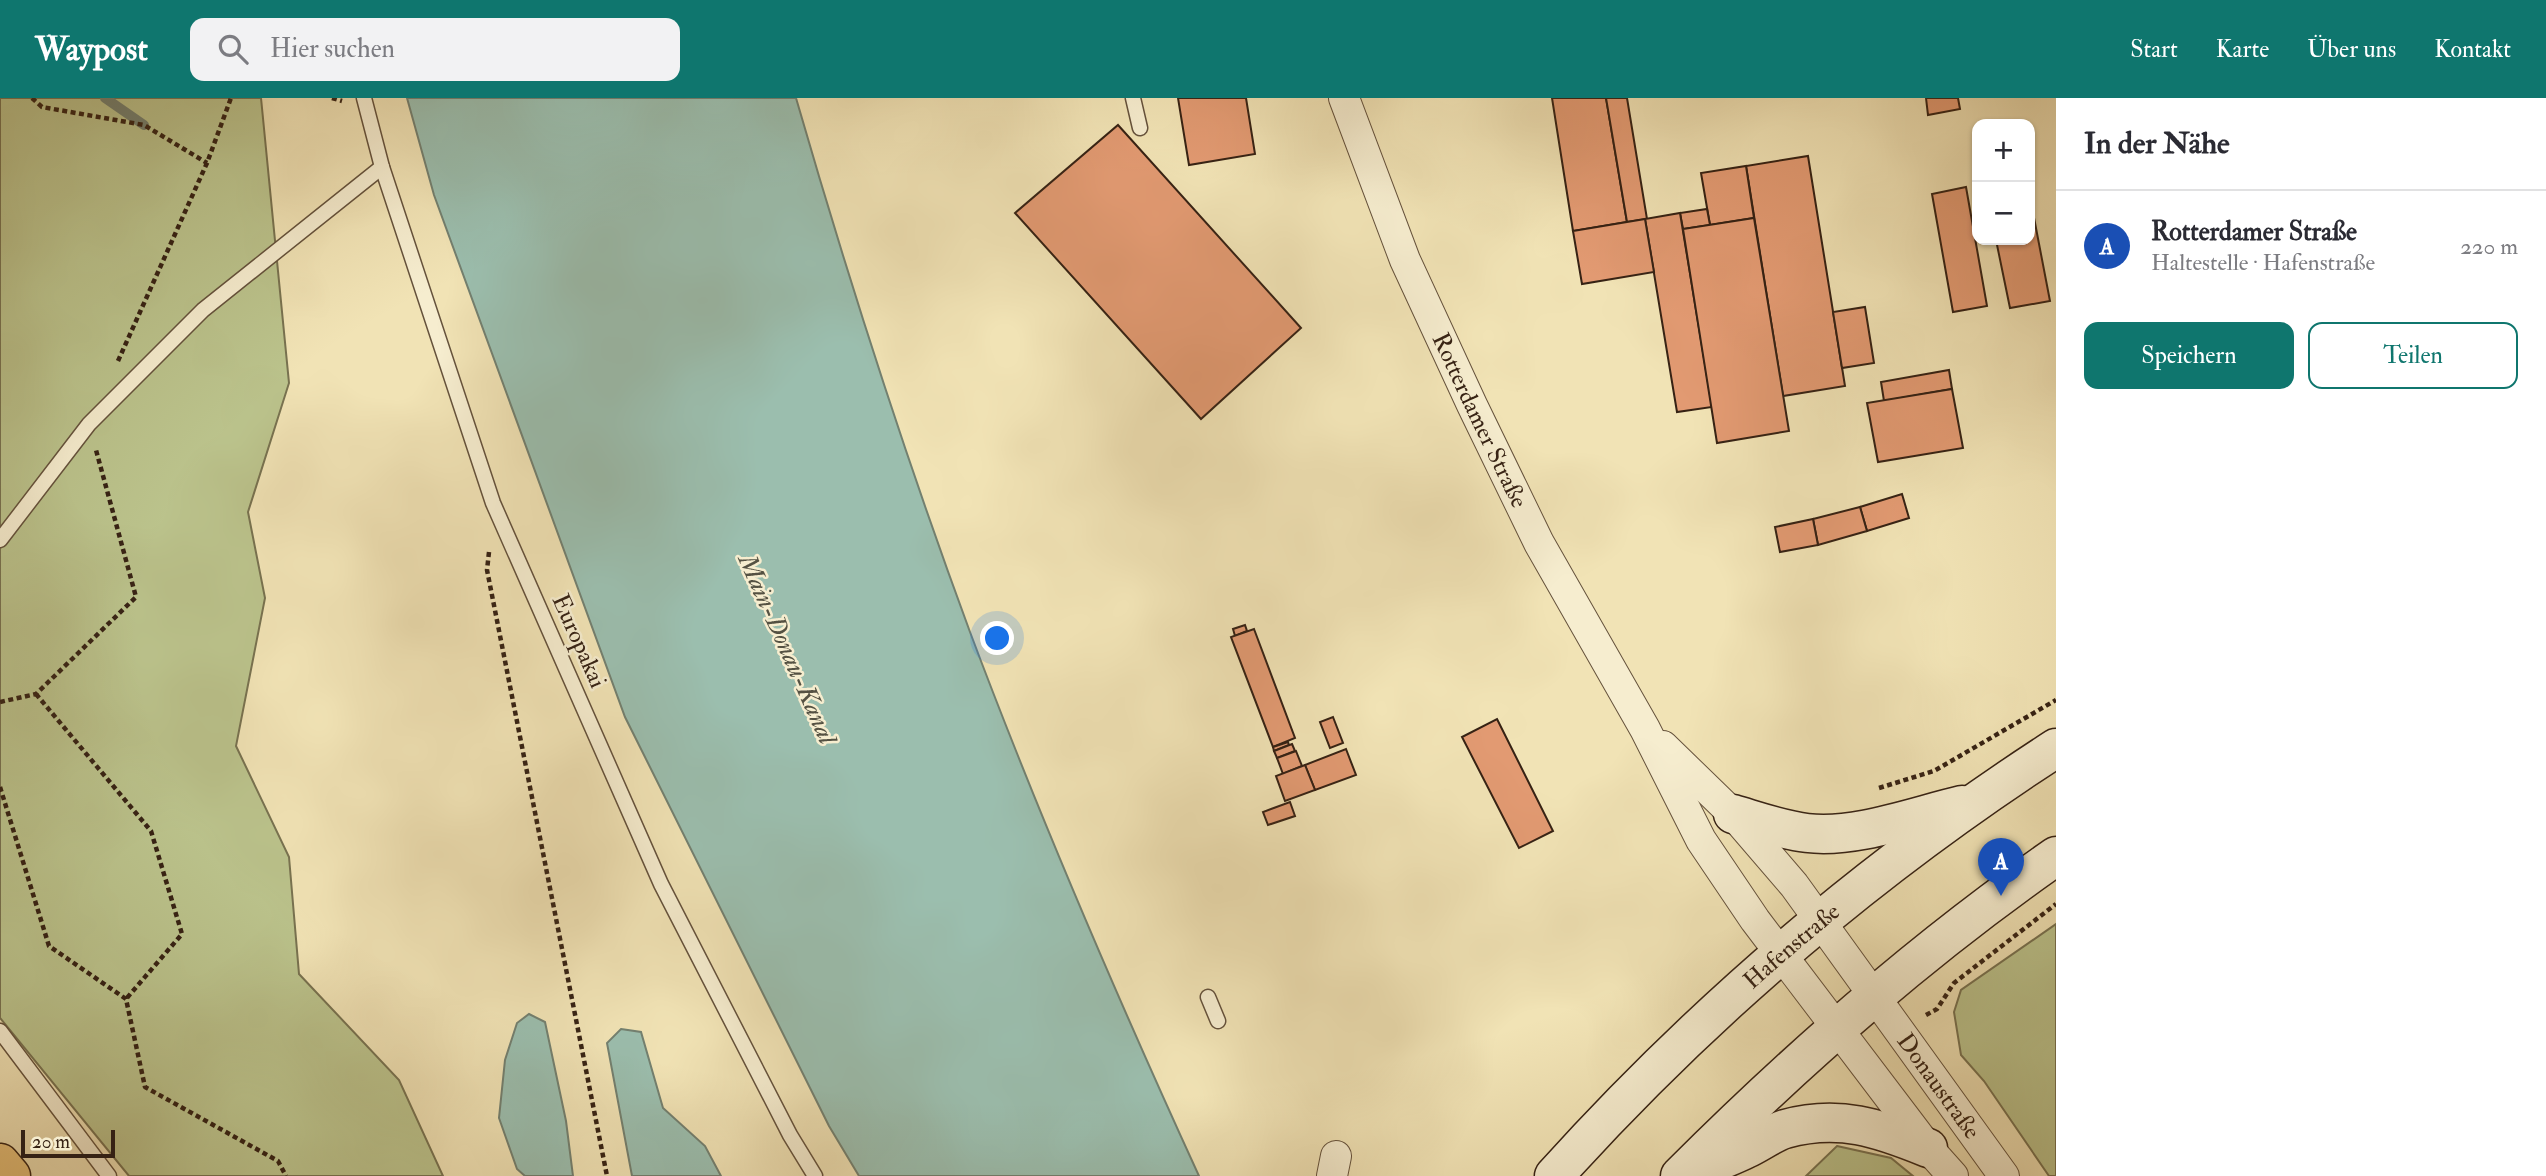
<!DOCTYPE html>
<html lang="de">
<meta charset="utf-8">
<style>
:root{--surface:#fff;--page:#f2f2f3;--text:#2b2b33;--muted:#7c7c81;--line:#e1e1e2;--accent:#0f766e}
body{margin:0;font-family:"IM FELL Double Pica",serif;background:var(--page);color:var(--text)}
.controls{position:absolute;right:21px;top:21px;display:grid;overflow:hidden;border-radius:14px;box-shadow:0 2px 5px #0004}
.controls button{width:63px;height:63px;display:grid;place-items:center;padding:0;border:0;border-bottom:2px solid var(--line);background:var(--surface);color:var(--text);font:35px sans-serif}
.scale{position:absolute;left:21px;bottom:18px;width:94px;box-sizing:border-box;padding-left:7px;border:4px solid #362214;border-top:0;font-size:19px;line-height:24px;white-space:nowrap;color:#362214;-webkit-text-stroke:5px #f6edcf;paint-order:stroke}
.you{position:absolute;left:998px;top:541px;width:24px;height:24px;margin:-18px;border:5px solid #fff;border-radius:50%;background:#1a73e8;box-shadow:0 0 0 10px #1a73e833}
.badge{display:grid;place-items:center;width:46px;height:46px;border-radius:50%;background:var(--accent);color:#fff;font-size:23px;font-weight:700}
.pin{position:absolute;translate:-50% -58px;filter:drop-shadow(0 2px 4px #0008)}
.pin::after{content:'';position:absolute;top:37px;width:24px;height:21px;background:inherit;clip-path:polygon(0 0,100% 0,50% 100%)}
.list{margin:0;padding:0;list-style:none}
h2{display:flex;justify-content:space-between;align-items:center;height:91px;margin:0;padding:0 28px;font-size:30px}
h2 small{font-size:23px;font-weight:400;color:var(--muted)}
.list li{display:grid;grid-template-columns:46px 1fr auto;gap:21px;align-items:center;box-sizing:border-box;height:112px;padding:0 28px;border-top:2px solid var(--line)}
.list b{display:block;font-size:26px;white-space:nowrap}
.list p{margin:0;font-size:23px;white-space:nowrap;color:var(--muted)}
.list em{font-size:23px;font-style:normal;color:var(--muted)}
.actions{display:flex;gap:14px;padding:21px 28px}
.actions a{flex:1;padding:16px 0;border:2px solid var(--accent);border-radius:14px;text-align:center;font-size:24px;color:var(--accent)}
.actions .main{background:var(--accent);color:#fff}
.icon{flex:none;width:38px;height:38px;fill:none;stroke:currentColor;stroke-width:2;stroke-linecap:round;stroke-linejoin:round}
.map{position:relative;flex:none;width:2056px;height:1078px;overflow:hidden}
header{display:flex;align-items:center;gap:42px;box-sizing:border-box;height:98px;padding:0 35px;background:var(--accent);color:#fff}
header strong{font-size:33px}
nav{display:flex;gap:38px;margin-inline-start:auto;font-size:24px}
.search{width:490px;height:63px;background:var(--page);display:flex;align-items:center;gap:18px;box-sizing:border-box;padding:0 24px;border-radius:14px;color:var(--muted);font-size:26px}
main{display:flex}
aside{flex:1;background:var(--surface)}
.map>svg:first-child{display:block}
</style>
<header>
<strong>Waypost</strong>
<div class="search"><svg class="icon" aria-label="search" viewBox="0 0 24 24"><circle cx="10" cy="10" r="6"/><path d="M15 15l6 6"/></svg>Hier suchen</div>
<nav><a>Start</a><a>Karte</a><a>Über uns</a><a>Kontakt</a></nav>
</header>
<main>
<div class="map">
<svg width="2056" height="1078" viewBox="0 0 2056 1078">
<rect width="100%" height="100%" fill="#f1e3b5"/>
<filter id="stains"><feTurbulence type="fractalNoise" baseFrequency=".00286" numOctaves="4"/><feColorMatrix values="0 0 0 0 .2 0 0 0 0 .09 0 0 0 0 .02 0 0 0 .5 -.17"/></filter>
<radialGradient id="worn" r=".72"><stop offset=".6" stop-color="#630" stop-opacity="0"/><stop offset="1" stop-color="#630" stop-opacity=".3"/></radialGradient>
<g fill="#bbc38c" stroke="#787250" stroke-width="2">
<polygon points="0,0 261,0 289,285 248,414 265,500 236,648 289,759 299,876 399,982 443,1078 129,1078 0,920"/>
<polygon points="2056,826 2056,1078 2049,1078 1984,983 1961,957 1954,914 1961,892"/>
<polygon points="1837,1048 1891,1060 1913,1078 1806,1078"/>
</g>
<g fill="#9bbeae" stroke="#738070" stroke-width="2">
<path d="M407 0H796C848 180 905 358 970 534 1039 718 1117 899 1199 1078H859L829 1028 625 619 434 97Z"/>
<polygon points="529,916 545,924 566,1023 573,1078 525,1078 517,1071 499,1020 505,962 517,925"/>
<polygon points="621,931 641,934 663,1010 705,1048 721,1078 632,1078 607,945"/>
</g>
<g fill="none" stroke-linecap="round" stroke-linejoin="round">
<polyline stroke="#738070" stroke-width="10" points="105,0 144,27"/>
</g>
<g fill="#e29a72" stroke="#362214" stroke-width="2">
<polygon points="1178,0 1246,0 1255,56 1189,67"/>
<polygon points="1552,0 1606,0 1627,124 1573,133"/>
<polygon points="1606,0 1627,0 1647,121 1627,124"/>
<polygon points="1926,0 1958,0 1960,11 1928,17"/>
<polygon points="1118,27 1301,230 1201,321 1015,115"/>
<polygon points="1808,58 1845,288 1783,298 1746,68"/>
<polygon points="1746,68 1754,120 1710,127 1701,75"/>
<polygon points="1966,89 1987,208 1953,214 1932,96"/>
<polygon points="2030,99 2050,203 2010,210 1996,142 2030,142"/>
<polygon points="1707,111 1710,127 1683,131 1680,115"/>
<polygon points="1680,115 1712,309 1677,314 1645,121"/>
<polygon points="1754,120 1789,333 1717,345 1683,131"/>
<polygon points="1645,121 1654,174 1582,186 1573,133"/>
<polygon points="1865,209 1874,265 1842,270 1833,214"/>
<polygon points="1949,272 1952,291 1884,303 1881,284"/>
<polygon points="1952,291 1963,350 1878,364 1867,305"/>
<polygon points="1902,396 1909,420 1867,433 1860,409"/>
<polygon points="1860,409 1867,433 1818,447 1813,421"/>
<polygon points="1813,421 1818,447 1780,454 1775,429"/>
<polygon points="1245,527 1247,533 1235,538 1233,531"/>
<polygon points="1254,531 1295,640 1273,649 1231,539"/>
<polygon points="1333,619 1343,645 1330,650 1320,624"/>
<polygon points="1497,621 1553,733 1519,750 1462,639"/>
<polygon points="1288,644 1289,647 1274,653 1273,649"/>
<polygon points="1292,646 1295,653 1277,660 1274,653"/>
<polygon points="1346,651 1356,677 1315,692 1305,667"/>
<polygon points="1296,653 1302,668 1283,676 1277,660"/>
<polygon points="1305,667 1315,692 1285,703 1276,678"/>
<polygon points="1290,704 1295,718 1268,727 1263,714"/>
</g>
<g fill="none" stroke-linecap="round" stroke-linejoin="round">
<g stroke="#65523c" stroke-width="17">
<g id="lane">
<polyline points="364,0 382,69 493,405 661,786 790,1037 815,1078"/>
<polyline points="1133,0 1140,30"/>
<polyline points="0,442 89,326 203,212 382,69"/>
<polyline points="1208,899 1218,923"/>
<polyline points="0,933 109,1078"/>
</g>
</g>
<g stroke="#65523c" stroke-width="32">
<g id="street">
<path id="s1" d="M1344 0 1405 162 1472 307 1539 445 1645 631 1701 742 1755 822 1928 1050 1953 1078"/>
<path id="s2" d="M1663 648 1733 716 1794 787 2004 1078"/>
<polyline points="1332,1078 1336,1058"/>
</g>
</g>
<g stroke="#362214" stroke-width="41">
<g id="secondary">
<path d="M1733 716C1757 723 1782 732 1807 735 1855 741 1915 718 1962 707"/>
<path d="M1696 1072C1713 1065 1730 1059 1746 1051 1759 1045 1772 1035 1785 1031 1839 1016 1879 1030 1928 1050"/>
<path id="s3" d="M1554 1078C1701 915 1872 769 2056 650"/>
<path d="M1680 1078C1796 962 1921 852 2056 758"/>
</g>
</g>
<g stroke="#362214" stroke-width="41">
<polyline id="highway" points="0,1065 11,1078"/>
</g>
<g stroke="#362214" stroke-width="4.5" stroke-dasharray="5 3.5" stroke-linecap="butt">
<polyline points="32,0 42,9 144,27 207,65"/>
<polyline points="332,0 342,3"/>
<polyline points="118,263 207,65 231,0"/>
<polyline points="489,454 487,472 607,1078"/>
<polyline points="36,596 151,733 182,836 126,901"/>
<polyline points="0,604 36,596 136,499 96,352"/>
<polyline points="0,689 49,848 126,901 145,989 278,1063 286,1078"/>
<polyline points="1879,690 1934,673 2056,602"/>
<polyline points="1926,917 1937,911 1954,885 2056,806"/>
</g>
<use href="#lane" stroke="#f6edcf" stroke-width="14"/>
<use href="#street" stroke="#f6edcf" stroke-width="30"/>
<use href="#secondary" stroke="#f6edcf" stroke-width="38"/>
<use href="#highway" stroke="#e8c27a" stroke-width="38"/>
</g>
<g text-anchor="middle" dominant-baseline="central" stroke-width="5" stroke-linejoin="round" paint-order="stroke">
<g font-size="24" fill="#362214" stroke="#f6edcf">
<text stroke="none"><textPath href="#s1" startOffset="350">Rotterdamer Straße</textPath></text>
<text transform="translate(579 543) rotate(66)">Europakai</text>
<text stroke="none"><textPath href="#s3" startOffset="331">Hafenstraße</textPath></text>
<text stroke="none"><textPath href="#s2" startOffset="439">Donaustraße</textPath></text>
</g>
<g font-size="26" font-style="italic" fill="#545142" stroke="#f6edcf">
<text transform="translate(787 551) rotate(66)">Main-Donau-Kanal</text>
</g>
</g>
<rect width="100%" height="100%" filter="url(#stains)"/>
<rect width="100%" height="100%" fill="url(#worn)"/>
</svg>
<div class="controls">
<button>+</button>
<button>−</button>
</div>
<div class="scale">20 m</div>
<div class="you"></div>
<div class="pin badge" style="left:2001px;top:798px;background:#1a4fb4">A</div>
</div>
<aside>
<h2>In der Nähe<small></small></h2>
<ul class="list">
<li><span class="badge" style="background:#1a4fb4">A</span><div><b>Rotterdamer Straße</b><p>Haltestelle · Hafenstraße</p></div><em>220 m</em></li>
</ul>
<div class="actions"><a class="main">Speichern</a><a>Teilen</a></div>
</aside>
</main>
